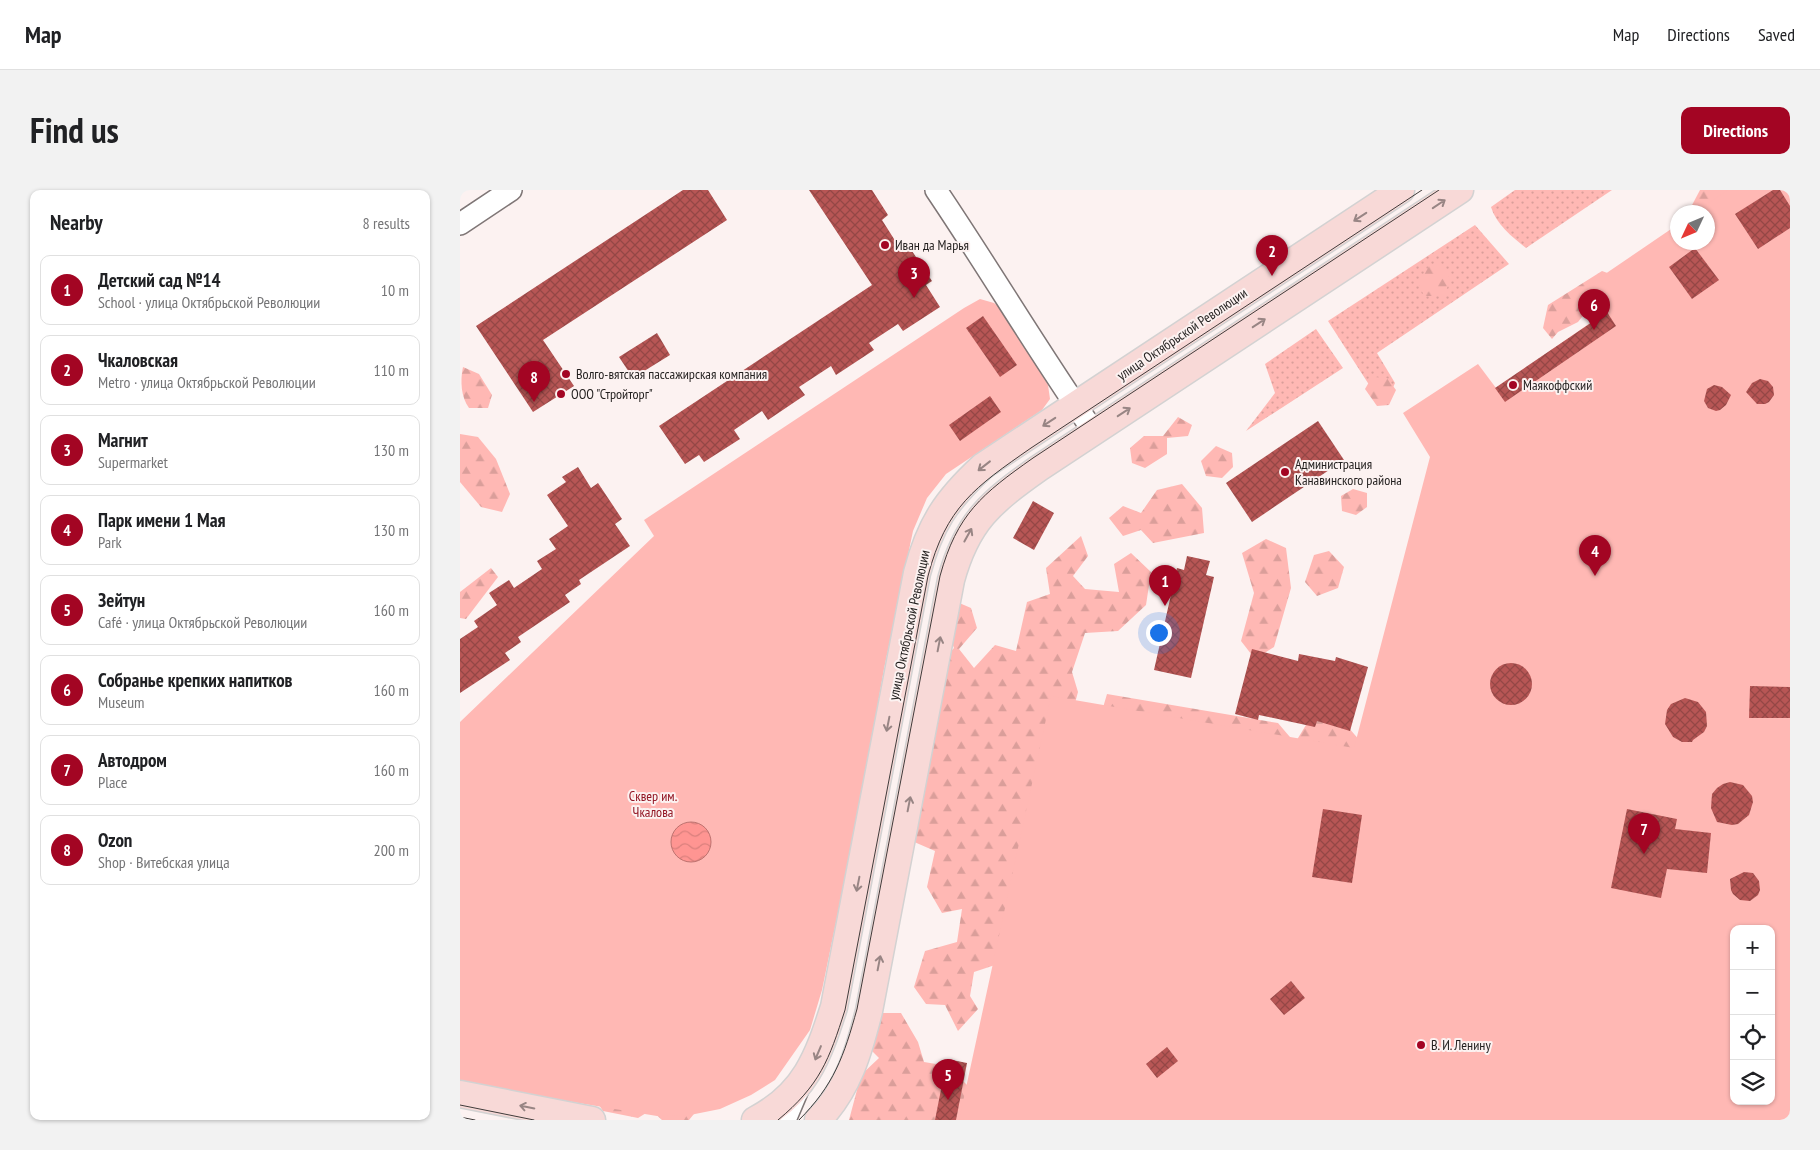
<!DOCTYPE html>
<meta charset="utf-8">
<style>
:root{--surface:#fff;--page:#f2f2f2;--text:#202124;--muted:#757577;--line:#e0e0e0;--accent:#a30523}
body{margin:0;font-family:"PT Sans Narrow",sans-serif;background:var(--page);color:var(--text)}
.controls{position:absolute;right:15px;bottom:15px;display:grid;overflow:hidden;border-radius:10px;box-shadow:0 1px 4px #0004}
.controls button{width:45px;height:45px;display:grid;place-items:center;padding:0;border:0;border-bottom:1px solid var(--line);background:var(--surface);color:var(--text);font:25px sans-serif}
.compass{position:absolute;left:1210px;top:15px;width:45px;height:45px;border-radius:50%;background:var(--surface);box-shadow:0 1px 4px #0004;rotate:226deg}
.you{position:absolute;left:698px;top:442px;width:18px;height:18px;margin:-12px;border:4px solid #fff;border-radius:50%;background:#1a73e8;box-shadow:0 0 0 8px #1a73e833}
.badge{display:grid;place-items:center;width:32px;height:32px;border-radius:50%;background:var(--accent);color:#fff;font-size:16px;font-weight:700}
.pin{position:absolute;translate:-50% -41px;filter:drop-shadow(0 1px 2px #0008)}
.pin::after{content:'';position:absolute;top:26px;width:18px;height:15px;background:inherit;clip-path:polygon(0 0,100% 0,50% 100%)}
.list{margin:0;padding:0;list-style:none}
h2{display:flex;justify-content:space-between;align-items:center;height:65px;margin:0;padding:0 20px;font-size:21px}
h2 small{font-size:16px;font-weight:400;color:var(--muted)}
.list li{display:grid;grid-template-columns:32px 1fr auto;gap:15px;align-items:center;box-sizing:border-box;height:70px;margin:0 10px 10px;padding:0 10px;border:1px solid var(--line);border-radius:10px}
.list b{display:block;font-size:19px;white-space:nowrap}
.list p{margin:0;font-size:16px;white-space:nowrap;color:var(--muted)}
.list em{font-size:16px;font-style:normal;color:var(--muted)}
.icon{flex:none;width:28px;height:28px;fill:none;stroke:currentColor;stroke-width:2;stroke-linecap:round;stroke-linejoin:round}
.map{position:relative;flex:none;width:1330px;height:930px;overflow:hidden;border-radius:10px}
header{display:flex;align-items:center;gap:30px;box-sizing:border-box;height:70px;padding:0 25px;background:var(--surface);border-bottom:1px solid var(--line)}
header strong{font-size:24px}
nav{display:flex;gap:28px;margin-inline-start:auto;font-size:18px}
.intro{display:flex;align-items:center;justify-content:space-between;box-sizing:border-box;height:120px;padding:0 30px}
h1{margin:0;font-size:35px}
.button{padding:12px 22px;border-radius:10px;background:var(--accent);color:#fff;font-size:18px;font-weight:700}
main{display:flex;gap:30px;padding:0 30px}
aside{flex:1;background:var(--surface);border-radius:10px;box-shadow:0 1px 4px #0004}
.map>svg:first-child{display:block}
</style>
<header>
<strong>Map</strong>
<nav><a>Map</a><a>Directions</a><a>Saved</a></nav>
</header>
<div class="intro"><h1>Find us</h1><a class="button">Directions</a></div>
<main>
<aside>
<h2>Nearby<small>8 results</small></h2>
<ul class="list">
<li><span class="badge">1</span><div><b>Детский сад №14</b><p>School · улица Октябрьской Революции</p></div><em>10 m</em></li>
<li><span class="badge">2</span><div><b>Чкаловская</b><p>Metro · улица Октябрьской Революции</p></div><em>110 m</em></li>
<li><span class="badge">3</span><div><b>Магнит</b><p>Supermarket</p></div><em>130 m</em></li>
<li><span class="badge">4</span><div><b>Парк имени 1 Мая</b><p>Park</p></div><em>130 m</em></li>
<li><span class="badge">5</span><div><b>Зейтун</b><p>Café · улица Октябрьской Революции</p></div><em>160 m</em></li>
<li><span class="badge">6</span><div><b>Собранье крепких напитков</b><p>Museum</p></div><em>160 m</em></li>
<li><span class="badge">7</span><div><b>Автодром</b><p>Place</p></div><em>160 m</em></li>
<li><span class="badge">8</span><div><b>Ozon</b><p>Shop · Витебская улица</p></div><em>200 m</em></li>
</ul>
</aside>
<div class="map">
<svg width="1330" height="930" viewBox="0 0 1330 930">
<defs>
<pattern id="grass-dots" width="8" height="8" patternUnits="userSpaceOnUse" patternTransform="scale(1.25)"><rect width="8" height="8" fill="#ffb8b4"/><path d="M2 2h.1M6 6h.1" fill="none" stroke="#da9e9a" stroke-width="1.8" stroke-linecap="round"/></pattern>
<pattern id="forest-firs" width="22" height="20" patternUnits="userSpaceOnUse" patternTransform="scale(1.25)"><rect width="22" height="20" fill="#ffb8b4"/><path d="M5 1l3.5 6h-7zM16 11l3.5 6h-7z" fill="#da9e9a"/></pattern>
<pattern id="water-waves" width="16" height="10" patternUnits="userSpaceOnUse" patternTransform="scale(1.25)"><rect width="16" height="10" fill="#ff9592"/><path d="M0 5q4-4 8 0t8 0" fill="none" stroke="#da807d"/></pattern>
<pattern id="building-cross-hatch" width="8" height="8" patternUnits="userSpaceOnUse" patternTransform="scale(1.25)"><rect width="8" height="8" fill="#b75655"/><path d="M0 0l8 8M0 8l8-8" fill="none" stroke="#944746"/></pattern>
</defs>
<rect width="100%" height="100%" fill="#fcf2f1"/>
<g fill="url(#grass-dots)">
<path d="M1055 0H1152L1066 58C1052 47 1036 34 1031 17Z"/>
<polygon points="1015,35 1049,74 917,163 935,193 928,209 915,204 868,131"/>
<polygon points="856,139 883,178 786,241 815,203 805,174"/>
</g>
<g fill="url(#forest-firs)">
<polygon points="1240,0 1301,0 1248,22 1234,22 1231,17"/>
<polygon points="970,74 985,77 990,90 984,106 964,106 959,94"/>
<polygon points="1142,81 1153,85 1163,94 1129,118 1118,132 1098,142 1092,149 1083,138 1088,115"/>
<path d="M3 177 19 184 32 205 28 218H9C1 207 0 191 3 177Z"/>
<polygon points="912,187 927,188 936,200 929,215 917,216 905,199"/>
<polygon points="718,227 732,235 728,246 707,248 707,264 685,278 672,273 670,258 684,246 703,246"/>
<polygon points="0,244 18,247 36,269 50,304 42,322 21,317 0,292"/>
<polygon points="756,256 772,263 773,277 762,288 746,286 741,271"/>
<polygon points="722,294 742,318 744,343 693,353 681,340 663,346 649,328 663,316 681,323 697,300"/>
<polygon points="893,299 907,303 907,317 896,325 882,321 881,306"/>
<polygon points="621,346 628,366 613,386 625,399 659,402 654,374 671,363 691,382 686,415 658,441 625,443 612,482 618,502 598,575 642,521 647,504 818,533 835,553 849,530 883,531 923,578 556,768 514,782 510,806 518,819 498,841 485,815 466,814 454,797 465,761 497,752 502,719 482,723 467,697 475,661 452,651 482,471 494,458 482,427 497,412 511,418 517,438 499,459 514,478 535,455 556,461 567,412 590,404 586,378"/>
<polygon points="806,349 826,358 831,398 814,457 795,469 781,451 794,403 782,363"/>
<polygon points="869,361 884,377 878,398 857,406 845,392 854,365"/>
<polygon points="31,378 38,387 6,429 0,428 0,402"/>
<polygon points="408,823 441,823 458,852 464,872 488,876 509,897 506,930 389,930 401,885 419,868 402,851"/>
<polygon points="135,909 238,919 229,930 202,930 191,920 178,928 143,921"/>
</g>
<g fill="#ffb8b4" fill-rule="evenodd">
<path d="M1268 0H1330V930H499L591 506 894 558 970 267 943 223 1018 174 1036 198 1146 122 1129 95 1217 35 1218 52H1248V22H1235ZM1274 739H1311V911H1274Z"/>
<polygon points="520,109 534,113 545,122 588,195 590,209 582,220 486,284 467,308 453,341 424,479 400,616 362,800 350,840 315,890 291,905 260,919 230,925 197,926 58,903 0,891 0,532 194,346 184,330 504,118"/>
</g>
<circle fill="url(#water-waves)" stroke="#bd726f" cx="231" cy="652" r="20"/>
<g fill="url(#building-cross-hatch)">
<polygon points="223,0 248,0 267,30 83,150 114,196 73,222 16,136"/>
<polygon points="349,0 412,0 428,25 422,30 441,60 448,55 472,91 466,95 480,117 443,141 438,134 409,153 414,160 376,185 371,176 339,197 345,205 308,230 302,221 274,240 280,249 244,272 239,265 225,274 199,236 412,95"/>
<polygon points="1313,0 1320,0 1330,16 1330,38 1298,59 1275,24"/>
<polygon points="1235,58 1259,90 1232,109 1209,77"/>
<polygon points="1147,122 1156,136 1045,212 1035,198"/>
<polygon points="523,126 557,175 540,187 506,138"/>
<polygon points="197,143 210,165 173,188 159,167"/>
<polygon points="1300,189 1308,191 1313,197 1314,205 1309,212 1305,214 1297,214 1286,202 1292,193"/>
<polygon points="1254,195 1262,197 1271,205 1266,215 1260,220 1256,221 1248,218 1244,211 1247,199"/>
<polygon points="530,206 541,222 500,251 489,235"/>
<polygon points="858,231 884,270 792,332 766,293"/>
<polygon points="118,277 131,298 138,293 162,329 155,334 170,356 119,390 121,394 105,405 110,412 58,447 61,452 45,463 50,470 0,503 0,449 18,437 14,431 37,415 29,403 49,390 54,398 82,379 77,371 96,359 89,349 108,336 87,305 106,292 102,287"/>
<polygon points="573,311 594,323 574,360 553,348"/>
<polygon points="727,366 750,371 746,385 754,387 731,488 694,480 717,378 724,380"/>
<polygon points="792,459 838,471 839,464 875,471 876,467 908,477 890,541 857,531 855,537 799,525 798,530 775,524"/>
<circle cx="1051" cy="494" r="21"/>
<polygon points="1290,496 1330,497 1330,528 1289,528"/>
<polygon points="1225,508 1238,512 1246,522 1247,536 1244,542 1233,550 1232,552 1222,552 1213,547 1205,534 1207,520 1211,514"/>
<polygon points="1270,592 1283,595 1292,606 1293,612 1289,625 1278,634 1272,635 1257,632 1251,618 1252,604 1257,598 1263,594"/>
<polygon points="863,619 902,625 892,693 852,687"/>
<polygon points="1167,619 1217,629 1215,639 1251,643 1247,683 1207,679 1201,708 1151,698"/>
<polygon points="1284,682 1293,683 1299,691 1300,700 1298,705 1290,711 1280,710 1273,704 1271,700 1270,689"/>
<polygon points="831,791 845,808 824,825 810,809"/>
<polygon points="707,857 718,871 697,888 686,874"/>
<polygon points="487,869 507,873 496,930 475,930"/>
</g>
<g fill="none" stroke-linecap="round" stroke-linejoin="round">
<g stroke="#7f7676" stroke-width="24">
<g id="minor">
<path d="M476 0C530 80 579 163 634 242"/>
<polyline points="0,34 51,0"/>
<polyline points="325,930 339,897"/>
</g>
</g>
<g stroke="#d3d2d2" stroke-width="29">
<g id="major">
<polyline points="0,904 132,930"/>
<path d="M295 930C345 904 358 867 374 817L457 383C470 334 486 310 523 276L941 0"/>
<path d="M358 930C388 900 399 861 409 821L491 390C507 331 531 312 579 278L1000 0"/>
</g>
</g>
<use href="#minor" stroke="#fff" stroke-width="21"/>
<use href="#major" stroke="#f8d9d7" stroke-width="26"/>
<g stroke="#3f3b3a" stroke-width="1">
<polyline points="0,915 74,930"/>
<polyline points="0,927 15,930"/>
<path d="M318 930C360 895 369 870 385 820L468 386C486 317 515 297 571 258L962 0"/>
<path d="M339 930C374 895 384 866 397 819L480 386C497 324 522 304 573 268L979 0"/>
</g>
</g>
<defs><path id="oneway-shaft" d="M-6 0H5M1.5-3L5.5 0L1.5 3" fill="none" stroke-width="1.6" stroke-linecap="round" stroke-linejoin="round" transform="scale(1.25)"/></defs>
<g stroke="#988584">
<use href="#oneway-shaft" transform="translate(979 14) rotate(-34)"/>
<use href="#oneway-shaft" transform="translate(900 27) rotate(147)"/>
<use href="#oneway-shaft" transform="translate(799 133) rotate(-33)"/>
<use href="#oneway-shaft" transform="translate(664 222) rotate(-33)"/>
<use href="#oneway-shaft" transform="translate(589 232) rotate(147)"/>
<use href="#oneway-shaft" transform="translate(524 276) rotate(142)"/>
<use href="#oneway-shaft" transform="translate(508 345) rotate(-61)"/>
<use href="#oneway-shaft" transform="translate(479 454) rotate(-79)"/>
<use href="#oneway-shaft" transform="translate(428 534) rotate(101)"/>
<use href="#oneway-shaft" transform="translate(449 614) rotate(-79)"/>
<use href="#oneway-shaft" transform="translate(398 694) rotate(101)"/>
<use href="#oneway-shaft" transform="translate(419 773) rotate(-79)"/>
<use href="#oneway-shaft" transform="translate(358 863) rotate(113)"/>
<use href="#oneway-shaft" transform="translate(67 917) rotate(-169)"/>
</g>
<g fill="#a30523" stroke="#fcf2f1" stroke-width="2">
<circle cx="425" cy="55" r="5"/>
<circle cx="106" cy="184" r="5"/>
<circle cx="1053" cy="195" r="5"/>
<circle cx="101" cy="204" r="5"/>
<circle cx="825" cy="282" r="5"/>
<circle cx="961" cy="855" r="5"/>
</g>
<g text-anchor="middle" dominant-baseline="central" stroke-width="4" stroke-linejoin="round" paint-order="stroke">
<g font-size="14" fill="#221f1e" stroke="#fcf2f1" text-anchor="start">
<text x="435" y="55">Иван да Марья</text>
<text x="116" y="184">Волго-вятская пассажирская компания</text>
<text x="1063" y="195">Маякоффский</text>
<text x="111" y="204">ООО "Стройторг"</text>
<text x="835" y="274">Администрация<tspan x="835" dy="16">Канавинского района</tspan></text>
<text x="971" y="855">В. И. Ленину</text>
</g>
<g font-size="14" fill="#221f1e" stroke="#fcf2f1">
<text transform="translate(722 144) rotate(-34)">улица Октябрьской Революции</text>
<text transform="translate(449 435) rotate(-78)">улица Октябрьской Революции</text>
</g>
<g font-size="14" fill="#921523" stroke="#fcf2f1">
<text x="193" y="606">Сквер им.<tspan x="193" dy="16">Чкалова</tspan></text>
</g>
</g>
</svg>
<div class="controls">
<button>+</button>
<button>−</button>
<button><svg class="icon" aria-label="locate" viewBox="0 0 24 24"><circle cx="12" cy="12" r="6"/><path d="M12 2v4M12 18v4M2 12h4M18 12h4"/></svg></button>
<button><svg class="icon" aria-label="layers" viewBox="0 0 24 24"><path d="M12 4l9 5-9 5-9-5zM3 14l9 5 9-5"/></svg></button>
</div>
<svg class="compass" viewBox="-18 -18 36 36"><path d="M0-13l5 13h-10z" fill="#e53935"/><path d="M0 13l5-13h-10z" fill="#757577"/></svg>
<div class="you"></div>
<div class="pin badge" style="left:705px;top:416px">1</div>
<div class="pin badge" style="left:812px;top:86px">2</div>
<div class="pin badge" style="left:454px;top:108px">3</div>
<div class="pin badge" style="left:1135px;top:386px">4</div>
<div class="pin badge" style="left:488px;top:910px">5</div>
<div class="pin badge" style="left:1134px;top:140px">6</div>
<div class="pin badge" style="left:1184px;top:664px">7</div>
<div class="pin badge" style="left:74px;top:212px">8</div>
</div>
</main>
